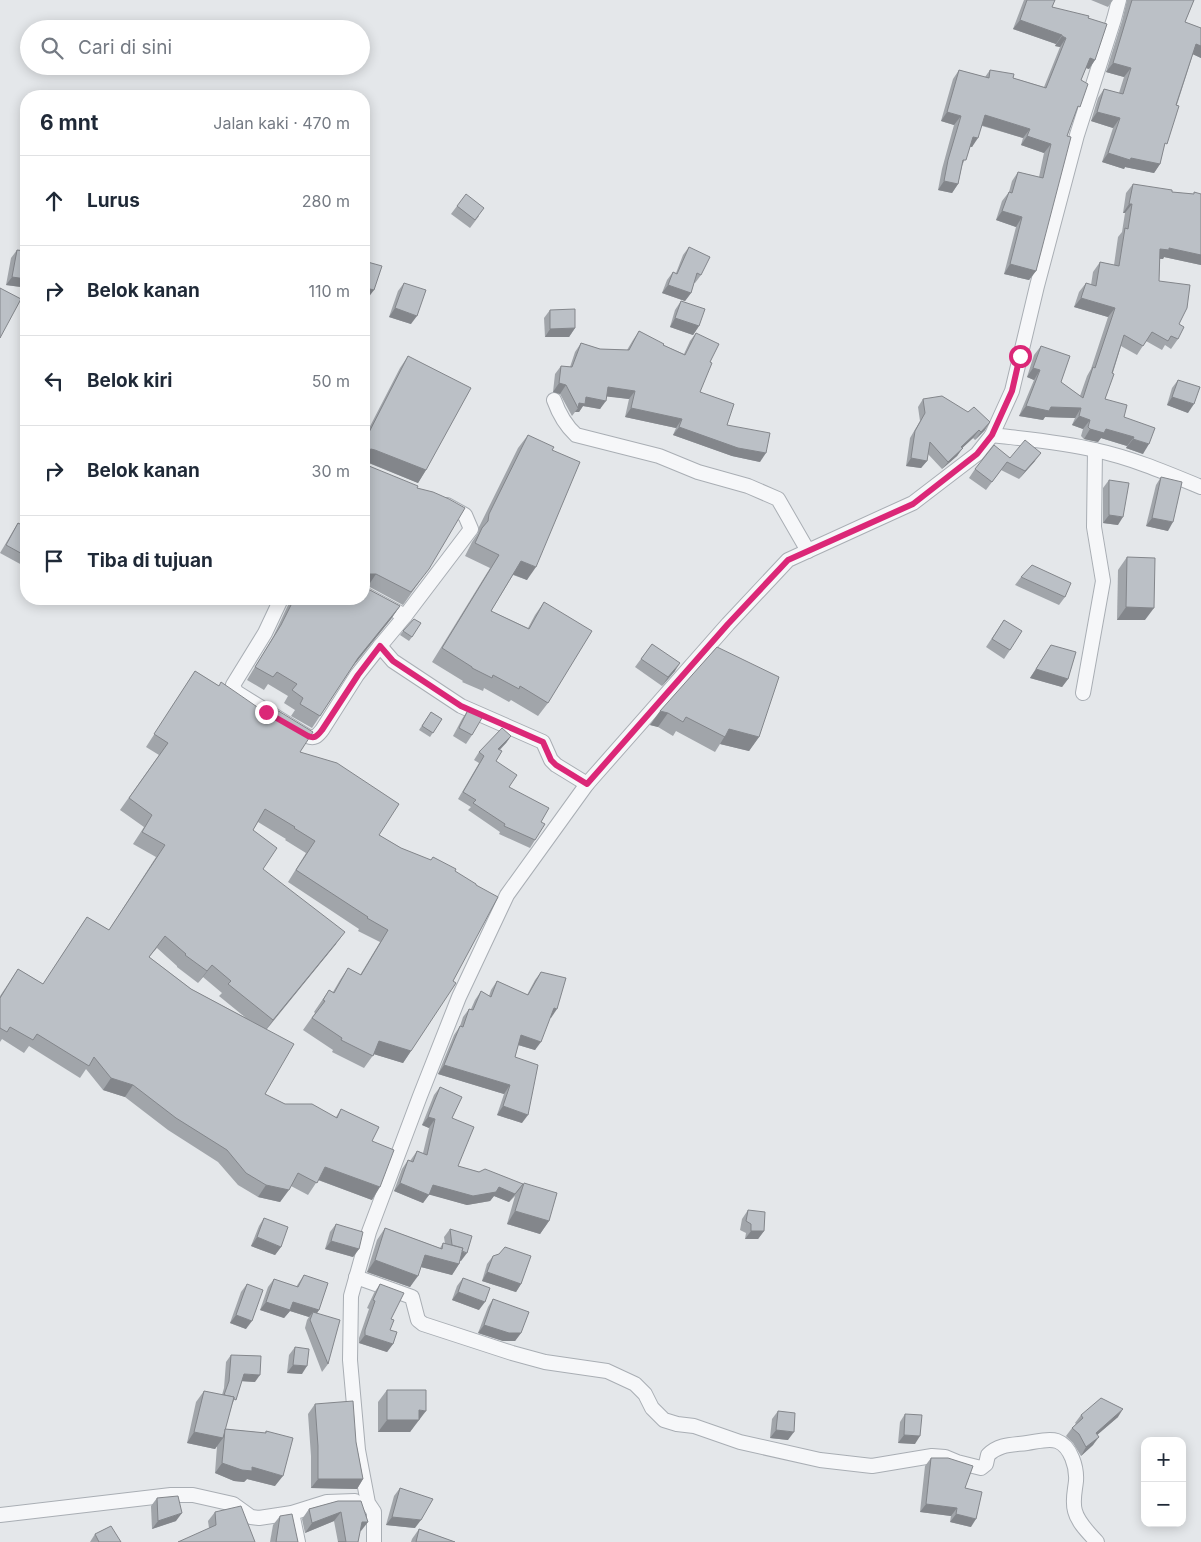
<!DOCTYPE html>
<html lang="id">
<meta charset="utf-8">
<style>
:root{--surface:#fff;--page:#f2f2f3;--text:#1f2937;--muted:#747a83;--line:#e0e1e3}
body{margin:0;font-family:Inter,sans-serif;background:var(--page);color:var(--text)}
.controls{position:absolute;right:15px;bottom:15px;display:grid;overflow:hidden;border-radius:10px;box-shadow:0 2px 12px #0003}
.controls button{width:45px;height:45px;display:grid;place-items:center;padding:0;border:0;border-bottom:1px solid var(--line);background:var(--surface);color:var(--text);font:25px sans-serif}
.stop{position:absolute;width:15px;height:15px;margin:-11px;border:4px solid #db2777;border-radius:50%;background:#fff}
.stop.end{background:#db2777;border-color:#fff;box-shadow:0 1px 5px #0008}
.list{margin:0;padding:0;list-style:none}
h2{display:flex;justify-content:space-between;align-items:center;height:65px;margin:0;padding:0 20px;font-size:21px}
h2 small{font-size:16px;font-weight:400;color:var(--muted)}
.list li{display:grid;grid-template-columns:32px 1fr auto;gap:15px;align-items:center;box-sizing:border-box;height:90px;padding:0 20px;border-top:1px solid var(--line)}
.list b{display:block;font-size:19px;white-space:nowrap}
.list em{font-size:16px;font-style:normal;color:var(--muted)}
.icon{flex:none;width:28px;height:28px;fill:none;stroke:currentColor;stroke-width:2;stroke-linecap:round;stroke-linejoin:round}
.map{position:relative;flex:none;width:1201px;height:1542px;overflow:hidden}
.search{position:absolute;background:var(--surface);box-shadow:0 2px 12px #0003;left:20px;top:20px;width:350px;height:55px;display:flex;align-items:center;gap:12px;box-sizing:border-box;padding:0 18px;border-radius:28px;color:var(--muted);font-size:19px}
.panel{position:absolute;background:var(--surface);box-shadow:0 2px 12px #0003;left:20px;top:90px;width:350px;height:515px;border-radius:20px}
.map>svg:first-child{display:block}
</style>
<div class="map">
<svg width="1201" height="1542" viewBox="0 0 1201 1542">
<rect width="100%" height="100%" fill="#e4e7ea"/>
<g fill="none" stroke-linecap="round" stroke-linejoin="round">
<g stroke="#a9aeb4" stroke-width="16">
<g id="street">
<path d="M554 400C559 414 565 425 576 435L659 456 698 472 748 486 778 499 808 551"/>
<path d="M992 435C1026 439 1062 442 1095 450 1132 458 1167 473 1201 487"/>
<polyline points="364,594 405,616 380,646 393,661 461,706 543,742 551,760 556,765 587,784"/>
<path d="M281 599 265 633 233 685 236 692 307 736C315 739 317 736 322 730L357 675 380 646"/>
<polyline points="405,616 471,529 465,515 447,505"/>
<polyline points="1083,693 1103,581 1094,527 1095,450"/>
<path d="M356 1277 412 1297 418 1320 423 1324 512 1353 545 1362 607 1371 635 1384 645 1394 652 1408 664 1420 677 1424 694 1426 740 1442 820 1460 872 1466 932 1456 945 1457 957 1462 981 1468 986 1464 988 1455C999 1444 1012 1445 1027 1443 1036 1442 1048 1438 1057 1441 1071 1446 1077 1468 1076 1481 1075 1491 1072 1501 1075 1511 1078 1523 1089 1533 1097 1542"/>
<polyline points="292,1513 298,1542"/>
<polyline points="0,1515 171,1495 193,1495 233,1504 251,1517 259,1518 292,1513 327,1502 355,1501"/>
<polyline points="374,1542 374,1512 368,1503 358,1450 350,1360 351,1296 369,1232 420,1096 459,997 507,895 587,784 728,624 788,560 913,503 977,454 992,435 1012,391 1037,286 1077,135 1114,19 1119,0"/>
</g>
</g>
<use href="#street" stroke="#f6f7f9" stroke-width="14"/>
</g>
<g fill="#a1a5aa" fill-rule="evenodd">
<polygon points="1024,0 1055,0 1052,7 1088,18 1095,60 1089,69 1086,68 1081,80 1075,114 1067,136 1036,271 1029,280 1004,274 1016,227 996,220 1002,201 1009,192 1012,181 1018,172 1039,177 1044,153 1021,145 1023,138 982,126 972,147 970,147 962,166 958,184 952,193 938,190 942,169 954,125 941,121 953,79 959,70 985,77 990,70 1013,78 1044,87 1060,47 1055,46 1056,44 1013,29"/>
<polygon points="1091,0 1113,0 1108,7"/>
<polygon points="1127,0 1194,0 1185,22 1201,28 1201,58 1193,54 1163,149 1160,164 1154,173 1125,167 1124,169 1102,162 1113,128 1091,121 1098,98 1104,89 1119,93 1124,77 1106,72 1122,21"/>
<polygon points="1133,184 1172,192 1193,194 1201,194 1201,265 1164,257 1163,259 1160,259 1159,281 1179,324 1178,339 1171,349 1165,345 1162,350 1146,341 1137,355 1121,346 1105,399 1124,417 1143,454 1126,448 1127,446 1101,438 1098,442 1084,439 1081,436 1083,429 1072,425 1075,418 1045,417 1043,420 1019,416 1034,380 1027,377 1034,355 1041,346 1061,382 1080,396 1087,376 1091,369 1108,317 1074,307 1079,292 1086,283 1091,285 1093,272 1100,262 1114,265 1118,237 1122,232 1125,213 1123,213 1126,193"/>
<polygon points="457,206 479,216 470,228 451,214"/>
<polygon points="689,247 701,275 695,283 694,283 691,293 685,301 662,293 667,280 673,272 676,273 683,255"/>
<polygon points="17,250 26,251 26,284 24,283 21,287 6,285 11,258"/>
<polygon points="404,283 411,324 389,317 398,291"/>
<polygon points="681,301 699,326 693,335 670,327 675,310"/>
<polygon points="550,310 575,328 569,337 545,337 544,318"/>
<polygon points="639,331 663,345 684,354 690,341 696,333 710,362 700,392 727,425 760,462 732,456 673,435 676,428 625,417 629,399 607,396 600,409 583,406 579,412 575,412 572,416 560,394 553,392 555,374 561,366 570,367 575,352 581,343 600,349 627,350 633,340"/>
<polygon points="408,356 426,470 418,483 366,462 369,466 417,488 420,581 403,605 368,586 366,586 368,589 400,606 391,619 353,666 312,728 291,716 295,710 284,703 288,696 268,684 264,690 247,680 273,637 289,603 289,599 364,599 364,438 400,368"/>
<polygon points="1178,380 1188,413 1167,405 1172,388"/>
<polygon points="923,399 985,430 975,440 973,438 962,448 957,456 942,469 928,454 927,461 921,468 906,466 910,438 920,421 918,407"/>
<polygon points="528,435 552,450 527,580 513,575 491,611 528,628 535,615 544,602 548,703 538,716 511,700 509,702 484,688 483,691 462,682 463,681 432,662 490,568 465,556 472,542 478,533 479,527 518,448"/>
<polygon points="1010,458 1035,461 1019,479 1001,470 986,490 969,478 975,469"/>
<polygon points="1161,477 1168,531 1146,526 1156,485"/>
<polygon points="1109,480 1118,525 1103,523 1103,488"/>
<polygon points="18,523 26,527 26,559 22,565 0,553 13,531"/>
<polygon points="1127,557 1145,620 1117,620 1118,570"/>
<polygon points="1021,577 1065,597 1059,605 1015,585"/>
<polygon points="1004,620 1010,650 1004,659 986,647"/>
<polygon points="403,631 412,637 409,641 400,635"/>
<polygon points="652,644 675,671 662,686 635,667"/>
<polygon points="1051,645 1068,679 1062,687 1030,678"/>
<polygon points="717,647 759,737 749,751 720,744 715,752 676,731 673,736 658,727 650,725"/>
<path d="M195 671 219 686 263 710 267 704 300 752 379 835 401 848 455 871 411 1051 403 1063 374 1054 364 1068 332 1052 333 1050 303 1030 315 1013 314 1012 329 990 333 992 340 980 348 968 360 975 380 942 358 931 359 929 288 882 306 853 285 840 286 839 258 822 253 830 263 869 336 944 267 1029 265 1094 285 1104 336 1117 341 1109 372 1141V1200L318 1180 308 1195 291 1186 280 1202 258 1197 238 1185 218 1162 168 1130 125 1097 103 1090 86 1069 80 1078 29 1046 24 1053 2 1039 0 1042V996L18 969 43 984 87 917 109 930 156 857 133 844 144 827 120 810 159 755 146 747ZM157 948 177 966V967L198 983 203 977 222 993 219 996 246 1018 191 989 149 957Z"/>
<polygon points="468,710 472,735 466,744 453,736 462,719"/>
<polygon points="431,712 442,719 430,737 419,730"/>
<polygon points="511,736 506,743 500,750 496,761 509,787 541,822 535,840 530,848 499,834 500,832 468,810 471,807 458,799 479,763 474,760 479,752"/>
<polygon points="541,972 551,1018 550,1018 535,1050 518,1045 515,1057 522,1123 497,1115 504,1094 438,1074 454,1035 460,1026 463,1017 469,1009 471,1009 475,1000 481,991 489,996 491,990 497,981 527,995 535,980"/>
<polygon points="440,1087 452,1118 458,1166 523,1184 549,1221 540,1234 507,1224 515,1196 509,1202 494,1196 490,1201 467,1205 429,1194 423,1203 394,1191 402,1169 408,1160 410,1161 417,1151 423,1153 429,1128 422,1125 434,1095"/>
<polygon points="748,1210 764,1231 758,1239 745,1239 746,1233 740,1230 742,1219"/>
<polygon points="264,1218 281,1247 275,1255 251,1246 259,1226"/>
<polygon points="336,1224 359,1249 353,1257 325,1249 330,1232"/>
<polygon points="385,1228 440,1248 443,1243 445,1244 444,1237 450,1229 461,1261 460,1260 459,1264 452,1275 421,1267 410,1287 367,1272 377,1240"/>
<polygon points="493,1256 521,1284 516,1292 482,1281 487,1264"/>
<polygon points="304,1275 319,1310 317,1313 328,1364 322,1372 305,1328 307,1320 309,1317 290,1311 284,1318 260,1310 268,1287 274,1279 296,1287"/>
<polygon points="463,1278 479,1310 452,1300 457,1286"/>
<polygon points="247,1284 246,1329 230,1323 241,1292"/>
<polygon points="380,1284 391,1319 390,1330 393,1344 387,1352 359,1343 359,1338 369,1309 367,1308 374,1293"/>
<polygon points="493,1299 521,1333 515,1341 503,1341 478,1333 488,1307"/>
<polygon points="295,1347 302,1374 287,1373 289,1355"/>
<polygon points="231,1355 255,1382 242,1381 232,1405 225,1429 265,1433 266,1431 275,1486 247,1479 244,1482 234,1481 215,1473 217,1446 215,1449 187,1443 196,1402 204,1391 222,1395 224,1388 226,1362"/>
<polygon points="387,1390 417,1423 416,1423 410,1432 378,1432 378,1402"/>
<polygon points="315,1404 356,1442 363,1479 357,1489 311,1488 311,1456 308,1414"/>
<polygon points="778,1411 788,1440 770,1438 772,1419"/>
<polygon points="905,1414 915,1444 898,1443 900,1422"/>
<polygon points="1081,1415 1118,1417 1097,1435 1093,1445 1081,1456 1073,1443 1066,1436 1072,1428 1076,1424 1075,1423"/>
<polygon points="931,1458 965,1488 971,1527 950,1522 951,1516 920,1512 925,1466"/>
<polygon points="400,1488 415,1528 386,1525 394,1496"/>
<polygon points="157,1498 176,1521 152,1529 151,1506"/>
<polygon points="338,1501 361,1531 360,1531 358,1542 338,1542 334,1521 305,1533 302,1519 309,1509"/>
<polygon points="215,1512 255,1542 209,1528 208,1521"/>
<polygon points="280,1516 298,1542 270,1542 273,1525"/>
<polygon points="419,1529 455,1542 411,1542 412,1539"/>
<polygon points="95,1534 121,1542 90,1542"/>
</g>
<g fill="#83868b">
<polygon points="1020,20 1062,35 1056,44 1013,29"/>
<polygon points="1062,36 1066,38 1060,47 1055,46"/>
<polygon points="1196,44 1201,46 1201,58 1190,53"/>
<polygon points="1090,58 1095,60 1089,69 1083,67"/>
<polygon points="1113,63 1131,68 1124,77 1106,72"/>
<polygon points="947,112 961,116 954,125 941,121"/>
<polygon points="1097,112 1120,118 1113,128 1091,121"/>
<polygon points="985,115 1030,129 1023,138 978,124"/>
<polygon points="1027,136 1051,144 1044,153 1021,145"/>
<polygon points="973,137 978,138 972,147 966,146"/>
<polygon points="1108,153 1160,164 1154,173 1125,167 1124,169 1102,162"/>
<polygon points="944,181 958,184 952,193 938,190"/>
<polygon points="1129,204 1132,204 1125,213 1123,213"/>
<polygon points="1002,211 1022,217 1016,227 996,220"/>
<polygon points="1169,248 1201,255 1201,265 1164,257 1163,259 1154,258 1160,249"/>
<polygon points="1010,264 1036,271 1029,280 1004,274"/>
<polygon points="26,276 26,284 24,283 21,287 6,285 12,277"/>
<polygon points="668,285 691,293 685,301 662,293"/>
<polygon points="370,289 374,290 368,298 364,297"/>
<polygon points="1081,298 1115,308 1108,317 1074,307"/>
<polygon points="395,308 417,316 411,324 389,317"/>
<polygon points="675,318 699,326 693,335 670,327"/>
<polygon points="575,328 569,337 545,337 550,329"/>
<polygon points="1033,368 1040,370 1034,380 1027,377"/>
<polygon points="559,383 566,385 560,394 553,392"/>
<polygon points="608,387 635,391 629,399 602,396"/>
<polygon points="586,397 606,401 600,409 583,406 579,412 575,412 578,408 579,403"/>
<polygon points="1172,397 1194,404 1188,413 1167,405"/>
<polygon points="1026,406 1051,407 1081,408 1075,418 1045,417 1043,420 1019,416"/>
<polygon points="631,408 682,419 676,428 625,417"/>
<polygon points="1079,416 1090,420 1083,429 1072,425"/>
<polygon points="990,422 985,430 975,440 981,432"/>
<polygon points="679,427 766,453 760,462 732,456 673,435"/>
<polygon points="1090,429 1106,429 1134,437 1127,446 1101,438 1098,442 1084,439"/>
<polygon points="979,430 973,438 957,453 963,448 957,456 942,469 948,462 961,447"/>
<polygon points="1133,439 1149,444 1143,454 1126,448"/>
<polygon points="371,449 375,450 426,470 418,483 367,462 364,462 364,456 367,451"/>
<polygon points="1041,453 1035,461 1019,479 1025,471"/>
<polygon points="911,458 927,461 921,468 906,466"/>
<polygon points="1109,515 1123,517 1118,525 1103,523"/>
<polygon points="1152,518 1173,522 1168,531 1146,526"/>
<polygon points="521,561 536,567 527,580 512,574"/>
<polygon points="368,574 376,574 368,586 364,586 364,579"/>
<polygon points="400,606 391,619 350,670 358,658"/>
<polygon points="1126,607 1154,608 1145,620 1117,620"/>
<polygon points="680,663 675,671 662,686 668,677"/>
<polygon points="1036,669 1068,679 1062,687 1030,678"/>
<polygon points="660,711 668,713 658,727 650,725"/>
<polygon points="729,729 759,737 749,751 720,744"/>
<polygon points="511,736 506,743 493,756 498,749"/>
<polygon points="345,932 336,944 264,1032 273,1020"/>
<polygon points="212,965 203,977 198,983 207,971"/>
<polygon points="554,1008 557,1009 551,1018 548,1017"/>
<polygon points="521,1035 541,1042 535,1050 515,1044"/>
<polygon points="379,1041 411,1051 403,1063 370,1053"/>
<polygon points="444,1065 510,1085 504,1094 438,1074"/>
<polygon points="111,1078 133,1085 125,1097 103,1090"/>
<polygon points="503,1106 528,1115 522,1123 497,1115"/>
<polygon points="428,1117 435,1119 429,1128 422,1125"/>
<polygon points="325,1167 380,1187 372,1200 316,1179"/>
<polygon points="400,1183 429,1195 423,1203 394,1191"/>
<polygon points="266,1185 289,1190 280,1202 258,1197"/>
<polygon points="433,1185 499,1187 521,1187 509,1202 494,1196 490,1201 467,1205 427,1194"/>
<polygon points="515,1211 549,1221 540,1234 507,1224"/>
<polygon points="751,1231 764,1231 758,1239 745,1239"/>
<polygon points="257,1237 281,1247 275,1255 251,1246"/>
<polygon points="331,1241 359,1249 353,1257 325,1249"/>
<polygon points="453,1249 467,1253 461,1261 447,1257"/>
<polygon points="425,1255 459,1264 452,1275 417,1266"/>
<polygon points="375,1260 418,1276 410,1287 367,1272"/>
<polygon points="487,1272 521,1284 516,1292 482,1281"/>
<polygon points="458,1292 485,1302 479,1310 452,1300"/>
<polygon points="266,1302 293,1302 319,1310 313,1319 313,1312 309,1317 290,1311 284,1318 260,1310"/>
<polygon points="236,1315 252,1321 246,1329 230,1323"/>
<polygon points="484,1325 521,1333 515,1341 503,1341 478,1333"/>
<polygon points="365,1335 393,1344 387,1352 359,1343"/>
<polygon points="293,1365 307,1366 302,1374 287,1373"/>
<polygon points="244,1374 260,1375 255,1382 239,1381"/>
<polygon points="1123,1409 1118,1417 1090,1441 1096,1433"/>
<polygon points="419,1410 426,1411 410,1432 378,1432 387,1420"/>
<polygon points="776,1430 794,1432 788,1440 770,1438"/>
<polygon points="194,1432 223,1438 215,1449 187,1443"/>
<polygon points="904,1435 920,1436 915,1444 898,1443"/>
<polygon points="1099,1437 1093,1445 1081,1456 1086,1447"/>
<polygon points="222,1463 252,1467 283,1476 275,1486 247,1479 244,1482 234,1481 215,1473"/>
<polygon points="318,1479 363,1479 357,1489 311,1488"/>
<polygon points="926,1504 957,1508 951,1516 920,1512"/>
<polygon points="341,1512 334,1521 305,1533 312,1523"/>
<polygon points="182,1513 176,1521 152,1529 158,1521"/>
<polygon points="956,1514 976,1519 971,1527 950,1522"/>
<polygon points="392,1517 421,1520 415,1528 386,1525"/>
<polygon points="362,1522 368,1522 361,1531 355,1532"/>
</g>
<g fill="#bbc0c6" stroke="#83868b">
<polygon points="1027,0 1055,0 1052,7 1089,16 1088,18 1107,24 1095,60 1090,58 1081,80 1088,84 1080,107 1078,106 1067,136 1071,137 1036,271 1010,264 1022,217 1002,211 1009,192 1012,193 1018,172 1043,178 1051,144 1027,136 1030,129 985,115 978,138 973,137 966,160 963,160 958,184 944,181 948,160 961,116 947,112 959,70 989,78 990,70 1014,74 1013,78 1046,88 1066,38 1062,36 1062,35 1020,20"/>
<polygon points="1132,0 1194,0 1185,22 1201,28 1201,46 1196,44 1176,105 1179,106 1167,144 1165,143 1160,164 1131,158 1130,160 1108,153 1120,118 1097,112 1104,89 1123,94 1131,68 1113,63"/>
<polygon points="1133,184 1172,190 1172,192 1194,194 1194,192 1201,194 1201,255 1169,248 1169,250 1160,249 1159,281 1190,285 1187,308 1179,324 1184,327 1178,339 1171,336 1168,341 1152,332 1143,346 1124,335 1112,373 1114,374 1105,399 1127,405 1124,417 1155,428 1149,444 1133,439 1134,437 1106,429 1104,433 1090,429 1088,427 1090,420 1079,416 1081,408 1051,407 1049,411 1026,406 1040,370 1033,368 1041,346 1070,356 1061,382 1083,398 1093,367 1095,368 1115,308 1081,298 1086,283 1096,286 1100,262 1119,266 1125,228 1128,229 1132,204 1129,204"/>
<polygon points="466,194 484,208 475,220 457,206"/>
<polygon points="689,247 710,257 701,275 697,273 691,293 668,285 673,272 677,274"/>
<polygon points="17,250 26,251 26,279 12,277"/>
<polygon points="364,261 382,266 374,290 370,289 364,315"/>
<polygon points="404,283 426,290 417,316 395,308"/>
<polygon points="0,288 21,299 0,338"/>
<polygon points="681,301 705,309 699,326 675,318"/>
<polygon points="575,309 575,328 550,329 550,310"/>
<polygon points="639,331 664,344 663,345 685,355 696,333 719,344 710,362 712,363 700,392 734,404 727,425 770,433 766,453 738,448 679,427 682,419 631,408 635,391 608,387 606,401 586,397 585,404 579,403 578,408 566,385 559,383 561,366 572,367 581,343 600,349 629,350"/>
<polygon points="408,356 471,388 426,470 375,450 371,449 367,451 364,455 364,459 369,466 418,486 417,488 433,492 449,499 465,508 429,569 411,592 376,574 368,574 365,577 364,582 368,589 400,606 358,658 320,716 300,704 303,698 292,690 297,684 277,672 273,677 255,667 281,625 294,599 364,599 364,452 367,446 364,444 364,442"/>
<polygon points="1178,380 1200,387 1194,404 1172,397"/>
<polygon points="942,396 968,412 974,407 990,422 981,432 979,430 961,447 963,448 948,462 930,442 927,461 911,458 915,431 925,413 923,399"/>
<polygon points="528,435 554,447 552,450 580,462 536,567 521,561 491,611 529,629 544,602 592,631 548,703 520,686 519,689 493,675 492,678 472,668 472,667 442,648 499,555 475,543 482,528 488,521 489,514"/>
<polygon points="1025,440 1041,453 1025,471 1007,462 992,482 975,469 994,445 1010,458"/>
<polygon points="1161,477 1182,482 1173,522 1152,518"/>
<polygon points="1109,480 1129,483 1123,517 1109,515"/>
<polygon points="18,523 26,527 26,556 6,545"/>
<polygon points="1127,557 1155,558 1154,608 1126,607"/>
<polygon points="1032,565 1071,583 1065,597 1021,577"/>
<polygon points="414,619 421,623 412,637 403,631"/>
<polygon points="1004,620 1022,631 1010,650 992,639"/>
<polygon points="652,644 680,663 668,677 641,659"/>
<polygon points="1051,645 1076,652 1068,679 1036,669"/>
<polygon points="717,647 779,677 759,737 729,729 725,737 686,717 683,722 668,713 660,711"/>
<polygon points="195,671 219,686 221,682 263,711 267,704 313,732 300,752 337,763 399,804 379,835 401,848 431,860 433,857 456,869 455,871 476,884 476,885 498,897 453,981 456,983 411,1051 379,1041 373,1056 341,1040 342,1038 312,1018 325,1001 323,1000 329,990 334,993 348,968 361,975 388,930 367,918 368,917 296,870 315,841 294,828 295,827 265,809 253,830 277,848 263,869 345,932 273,1020 228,984 231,981 212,965 207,971 185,955 186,954 165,936 149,957 191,989 294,1044 265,1094 285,1104 312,1104 337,1118 341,1109 379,1127 372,1141 394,1150 380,1187 325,1167 317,1183 298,1173 289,1190 266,1185 246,1173 227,1150 176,1118 133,1085 111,1078 94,1057 89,1066 37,1034 33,1040 10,1027 7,1032 0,1028 0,998 18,969 43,984 87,917 109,930 165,845 142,832 152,815 129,798 168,743 154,734"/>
<polygon points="468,710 482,718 472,735 459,728"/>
<polygon points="431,712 442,719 433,733 422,726"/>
<polygon points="502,728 511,736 498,749 502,751 496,761 517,775 509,787 549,808 541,822 545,824 535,840 504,826 505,824 473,803 476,800 463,792 484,756 479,752"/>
<polygon points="541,972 566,978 557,1009 554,1008 541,1042 521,1035 515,1057 538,1065 528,1115 503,1106 510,1085 444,1065 460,1026 463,1027 469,1009 473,1010 481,991 491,997 497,981 528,995"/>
<polygon points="440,1087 462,1097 452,1118 474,1127 458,1166 479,1172 485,1169 523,1184 515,1194 499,1187 496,1192 473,1196 433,1185 429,1195 400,1183 408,1160 413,1162 417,1151 427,1155 435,1119 428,1117"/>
<polygon points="524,1183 557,1193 549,1221 515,1211"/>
<polygon points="748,1210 765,1212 764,1231 751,1231 751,1224 746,1221"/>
<polygon points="264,1218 288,1227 281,1247 257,1237"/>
<polygon points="336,1224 363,1232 359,1249 331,1241"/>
<polygon points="385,1228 442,1249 443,1243 463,1248 459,1264 425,1255 418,1276 375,1260"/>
<polygon points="450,1229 472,1236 467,1253 462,1251 463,1248 452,1245"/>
<polygon points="505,1247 531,1256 521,1284 487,1272 493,1256 499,1254"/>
<polygon points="304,1275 328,1283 319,1310 293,1302 290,1310 266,1302 274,1279 298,1287"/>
<polygon points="463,1278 490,1288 485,1302 458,1292"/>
<polygon points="247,1284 263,1290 252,1321 236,1315"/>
<polygon points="380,1284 404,1293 391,1319 394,1320 390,1330 397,1332 393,1344 365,1335 365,1330 375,1301 373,1300"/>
<polygon points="493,1299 529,1312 521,1333 509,1333 484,1325"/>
<polygon points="313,1312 340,1320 328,1364 310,1320"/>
<polygon points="295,1347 309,1349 307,1366 293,1365"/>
<polygon points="231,1355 261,1356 260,1375 244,1374 236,1400 234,1399 234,1397 224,1395 229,1381"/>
<polygon points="387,1390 426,1390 426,1411 419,1410 419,1420 387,1420"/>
<polygon points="204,1391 234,1397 223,1438 194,1432"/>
<polygon points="1101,1398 1123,1409 1096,1433 1099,1437 1086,1447 1079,1434 1072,1428 1083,1418 1081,1415"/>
<polygon points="353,1401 356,1442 363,1479 318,1479 318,1446 315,1404"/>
<polygon points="778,1411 795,1413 794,1432 776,1430"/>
<polygon points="905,1414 922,1415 920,1436 904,1435"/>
<polygon points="225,1429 266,1433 266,1431 293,1438 283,1476 252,1467 252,1471 242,1470 222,1463"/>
<polygon points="931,1458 948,1458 973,1466 965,1488 982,1492 976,1519 956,1514 957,1508 926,1504"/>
<polygon points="400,1488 433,1499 421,1520 392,1517"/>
<polygon points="178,1496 182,1513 158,1521 157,1498"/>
<polygon points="338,1501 361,1501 368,1522 362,1522 358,1542 338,1542 346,1542 341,1512 312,1523 309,1509"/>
<polygon points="241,1506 255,1542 178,1542 216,1525 215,1512"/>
<polygon points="292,1514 298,1542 276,1542 280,1516"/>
<polygon points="111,1526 121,1542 99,1542 95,1534"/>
<polygon points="419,1529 455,1542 416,1542"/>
</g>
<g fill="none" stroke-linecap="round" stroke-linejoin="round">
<path stroke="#db2777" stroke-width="6" d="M266 712 308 736C315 739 317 736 322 730L358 675 380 646 393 661 461 706 543 742 551 760 556 765 587 784 728 624 788 560 913 504 977 454 992 435 1012 391 1020 356"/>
</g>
</svg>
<div class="controls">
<button>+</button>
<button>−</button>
</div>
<div class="stop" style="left:1020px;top:356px"></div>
<div class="stop end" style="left:266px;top:712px"></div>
<div class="search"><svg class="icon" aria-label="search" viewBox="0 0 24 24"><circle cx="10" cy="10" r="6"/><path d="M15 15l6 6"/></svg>Cari di sini</div>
<section class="panel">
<h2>6 mnt<small>Jalan kaki · 470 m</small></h2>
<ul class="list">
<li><svg class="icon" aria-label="ahead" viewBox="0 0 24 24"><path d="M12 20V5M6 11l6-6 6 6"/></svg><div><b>Lurus</b></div><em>280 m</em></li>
<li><svg class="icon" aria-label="right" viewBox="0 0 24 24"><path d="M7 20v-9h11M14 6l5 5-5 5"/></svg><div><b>Belok kanan</b></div><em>110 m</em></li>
<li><svg class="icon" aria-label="left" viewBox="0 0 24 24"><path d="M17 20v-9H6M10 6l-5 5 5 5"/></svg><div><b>Belok kiri</b></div><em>50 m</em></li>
<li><svg class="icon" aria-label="right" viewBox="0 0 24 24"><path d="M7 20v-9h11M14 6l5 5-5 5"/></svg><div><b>Belok kanan</b></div><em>30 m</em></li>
<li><svg class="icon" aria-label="arrive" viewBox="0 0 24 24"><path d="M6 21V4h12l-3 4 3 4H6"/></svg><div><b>Tiba di tujuan</b></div></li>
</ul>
</section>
</div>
